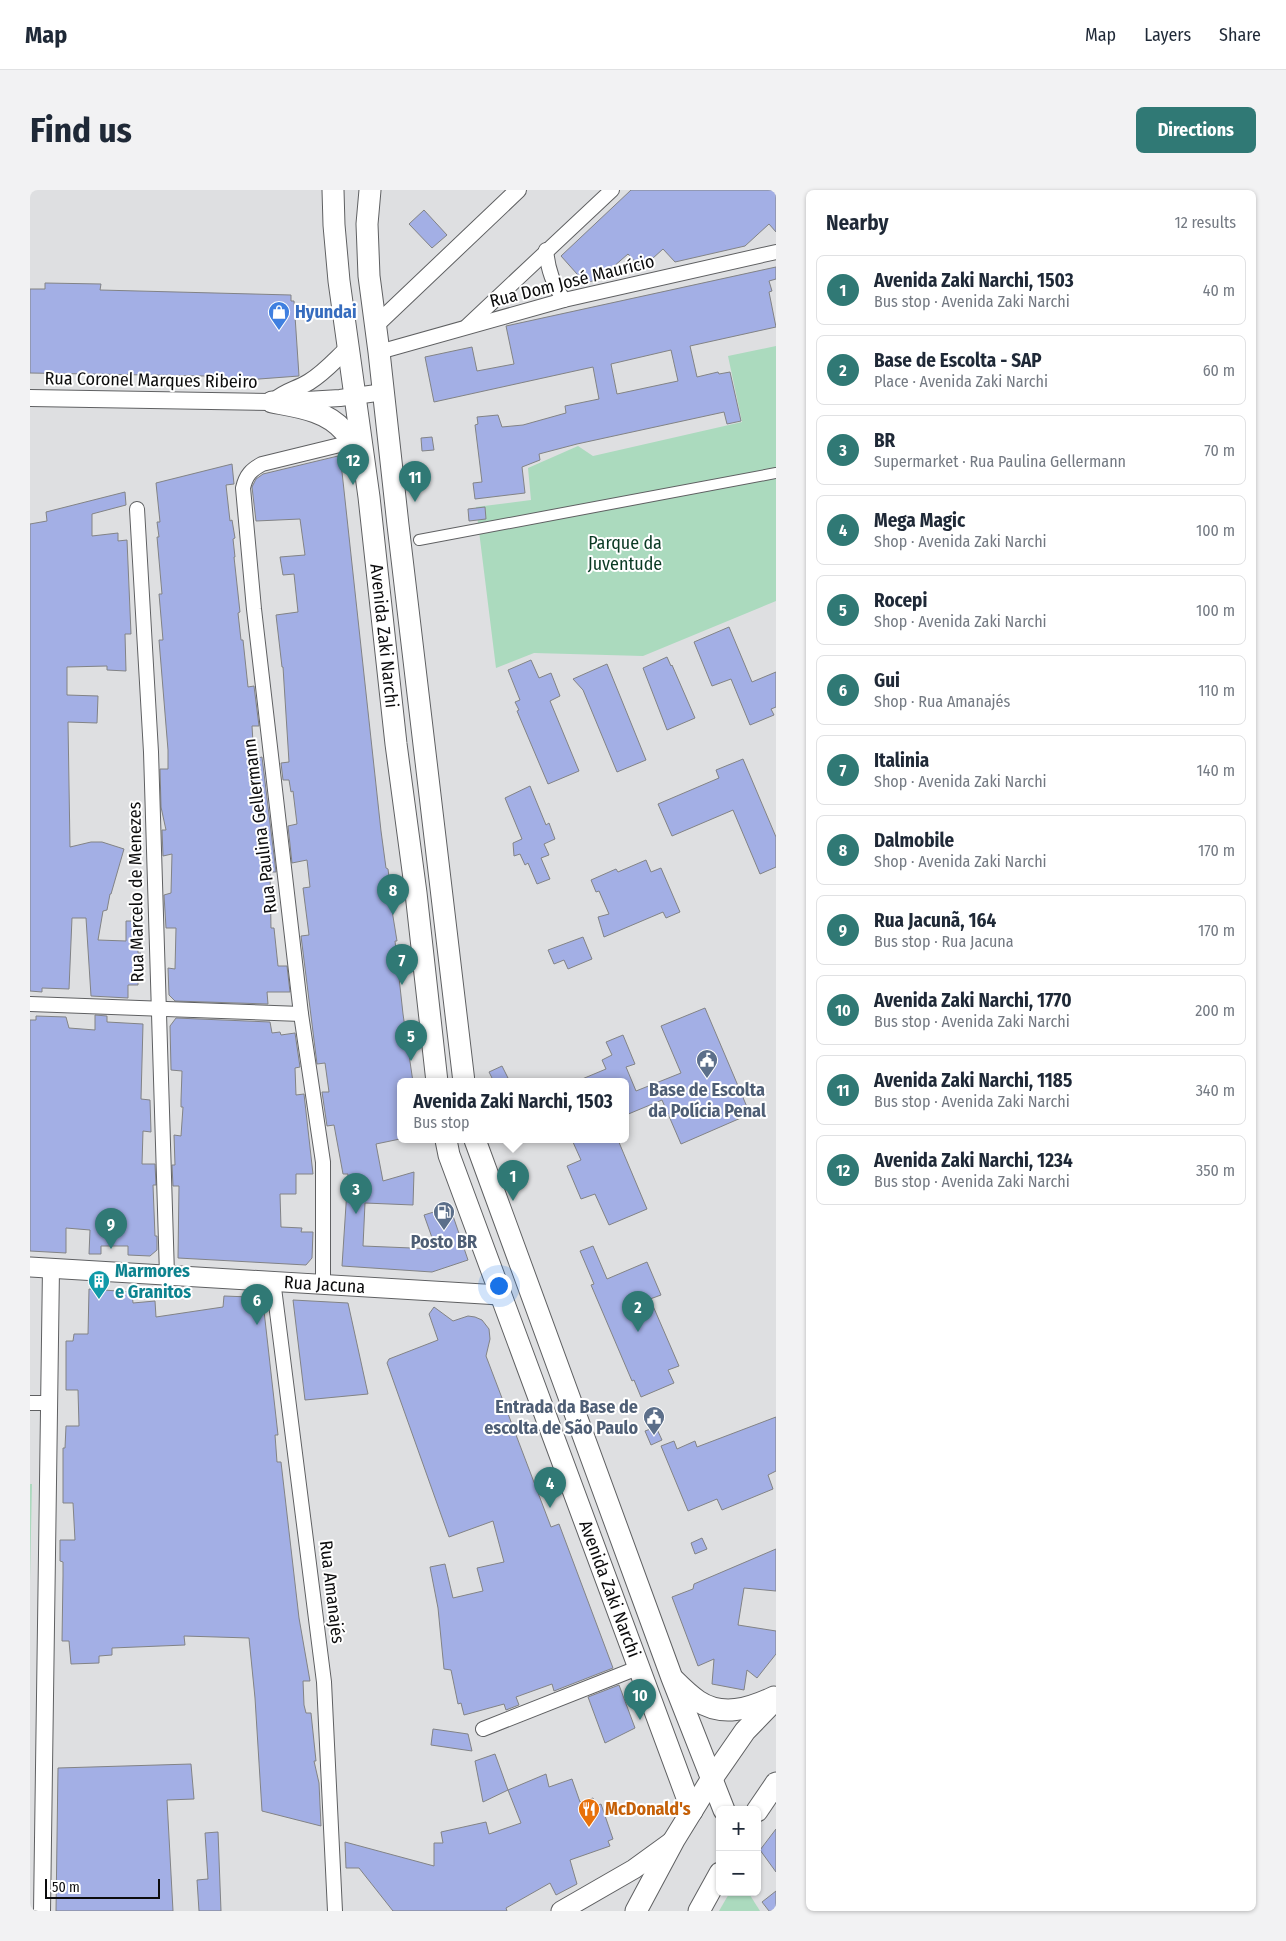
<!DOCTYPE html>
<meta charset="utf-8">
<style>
:root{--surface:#fff;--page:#f2f2f3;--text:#1f2937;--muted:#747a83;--line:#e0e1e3;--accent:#307975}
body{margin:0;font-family:"Fira Sans Condensed",sans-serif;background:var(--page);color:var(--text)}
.controls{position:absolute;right:15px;bottom:15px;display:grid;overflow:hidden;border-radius:8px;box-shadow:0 1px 4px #0004}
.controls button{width:45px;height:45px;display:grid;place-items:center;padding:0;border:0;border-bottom:1px solid var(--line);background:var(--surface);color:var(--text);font:25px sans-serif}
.scale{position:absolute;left:15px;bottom:12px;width:115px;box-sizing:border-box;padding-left:5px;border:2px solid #0c0c0d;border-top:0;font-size:14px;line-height:18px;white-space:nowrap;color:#0c0c0d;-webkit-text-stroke:4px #fff;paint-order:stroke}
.you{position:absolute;left:468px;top:1095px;width:18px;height:18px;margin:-12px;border:4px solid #fff;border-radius:50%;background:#1a73e8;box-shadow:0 0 0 8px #1a73e833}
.badge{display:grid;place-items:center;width:32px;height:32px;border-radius:50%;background:var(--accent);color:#fff;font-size:16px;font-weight:700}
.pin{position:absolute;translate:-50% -41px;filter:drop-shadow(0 1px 2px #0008)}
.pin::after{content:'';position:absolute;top:26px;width:18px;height:15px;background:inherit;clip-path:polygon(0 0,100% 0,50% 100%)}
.popup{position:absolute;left:367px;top:888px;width:232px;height:65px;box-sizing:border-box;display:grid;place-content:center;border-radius:8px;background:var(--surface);filter:drop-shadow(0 1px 4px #0005);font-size:16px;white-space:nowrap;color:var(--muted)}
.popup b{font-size:19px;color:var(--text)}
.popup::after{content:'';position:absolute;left:50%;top:100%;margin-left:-10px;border:10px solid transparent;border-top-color:var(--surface)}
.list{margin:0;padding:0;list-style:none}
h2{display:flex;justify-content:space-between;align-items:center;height:65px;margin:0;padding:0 20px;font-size:21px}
h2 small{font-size:16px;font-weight:400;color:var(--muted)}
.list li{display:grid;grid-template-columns:32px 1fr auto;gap:15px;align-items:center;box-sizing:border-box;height:70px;margin:0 10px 10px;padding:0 10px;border:1px solid var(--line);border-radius:8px}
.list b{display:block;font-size:19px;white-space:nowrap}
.list p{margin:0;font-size:16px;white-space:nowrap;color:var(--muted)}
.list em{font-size:16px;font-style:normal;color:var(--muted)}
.map{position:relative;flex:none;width:746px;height:1721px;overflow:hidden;border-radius:8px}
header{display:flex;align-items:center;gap:30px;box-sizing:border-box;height:70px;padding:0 25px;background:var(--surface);border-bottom:1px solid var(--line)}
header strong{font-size:24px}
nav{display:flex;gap:28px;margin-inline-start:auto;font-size:18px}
.intro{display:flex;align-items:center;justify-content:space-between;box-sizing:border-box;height:120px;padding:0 30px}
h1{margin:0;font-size:35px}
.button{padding:12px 22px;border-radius:8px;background:var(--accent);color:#fff;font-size:18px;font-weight:700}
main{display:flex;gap:30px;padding:0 30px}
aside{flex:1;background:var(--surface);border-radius:8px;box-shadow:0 1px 4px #0004}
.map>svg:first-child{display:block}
</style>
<header>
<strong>Map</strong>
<nav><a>Map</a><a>Layers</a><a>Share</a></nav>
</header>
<div class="intro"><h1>Find us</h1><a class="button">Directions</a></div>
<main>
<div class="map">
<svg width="746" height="1721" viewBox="0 0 746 1721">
<rect width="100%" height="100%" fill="#dedfe1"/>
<g fill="#abdabe">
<polygon points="746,156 746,411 613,466 504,463 466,478 446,317 501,310 498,278 548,256 563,266 712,232 698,166"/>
<polygon points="0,1294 2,1294 0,1391"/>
<polygon points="700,1702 718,1702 730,1721 689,1721"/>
</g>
<g fill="#a3afe5" stroke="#828385" fill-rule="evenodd">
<polygon points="601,0 746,0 746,42 739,34 715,56 645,72 633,59 612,78 610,75 609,76 598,64 575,84 578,87 555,93 531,66"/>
<polygon points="394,20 417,45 402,58 379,34"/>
<path d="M746 77V89L739 91 742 101 739 102 746 137 660 156 667 187 688 182 689 184 700 182 711 231 697 234 694 222 547 254 509 264 510 270 492 277 495 303 445 309 443 293 452 292 445 235 448 234 447 227 468 225 472 237 493 235 536 223 535 216 569 209 563 177 404 212 395 167 442 157 447 181 484 174 476 136ZM641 160 648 191 587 204 581 174Z"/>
<polygon points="15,93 71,94 70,100 261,105 261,111 264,111 269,186 176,193 175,186 0,183 0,99 15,99"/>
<polygon points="402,247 404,260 392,261 391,248"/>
<polygon points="308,266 312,282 351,641 356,678 358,679 360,695 358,696 367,751 365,751 373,824 383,892 370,892 370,949 346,954 353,991 384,982 383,1015 335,1013 333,1056 406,1059 394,1025 420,1017 438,1070 402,1082 312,1076 318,984 313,984 304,935 297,936 292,902 299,902 295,873 287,874 271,746 279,745 273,698 280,697 277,670 262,673 258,636 267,634 263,601 261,602 259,590 253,590 251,573 259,572 253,477 252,477 246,425 268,422 264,384 253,385 250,367 275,365 270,329 226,331 222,297 226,289 233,284"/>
<polygon points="202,274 204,294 196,295 200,331 202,330 205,348 203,349 205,367 204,367 210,422 208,423 211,450 213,450 218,497 224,496 229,536 222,536 224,569 232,567 246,682 240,682 241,738 244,738 248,776 257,776 260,802 237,802 238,814 145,811 139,805 138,778 145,779 146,738 136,738 134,705 141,703 142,664 133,666 132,640 136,640 131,617 130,579 138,579 138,560 129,450 133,450 129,404 132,404 127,347 129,347 127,332 130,332 126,293"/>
<polygon points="95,302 96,315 62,324 62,346 88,343 88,351 97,350 101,444 95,444 96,481 77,480 77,476 37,477 37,505 68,506 67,533 38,532 40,657 61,652 72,652 94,659 81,704 80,704 77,720 73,721 68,750 96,751 96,731 108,731 108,763 111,763 112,789 108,790 108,795 98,795 98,808 61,806 56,728 42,728 39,799 12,798 12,802 0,801 0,334 17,331 16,322"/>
<polygon points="455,317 456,329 439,331 438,319"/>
<polygon points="699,437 722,492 746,482 746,517 741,519 744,525 720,535 701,489 682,496 664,452"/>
<polygon points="637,467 641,476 642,475 665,528 637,540 613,478"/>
<polygon points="501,470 509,488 521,483 530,506 520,511 549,581 518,594 487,521 489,520 485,512 490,510 478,480"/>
<polygon points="577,474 616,570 587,582 553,500 543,489"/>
<polygon points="713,569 746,647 746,677 730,684 703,620 642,646 628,614 689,588 686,580"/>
<polygon points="500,596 516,635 519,633 525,649 514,654 519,665 511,668 520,689 507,694 498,673 495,675 490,664 484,666 483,653 492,649 475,608"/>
<polygon points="616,670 621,682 631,678 650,722 636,728 633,722 574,747 568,727 579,724 569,701 566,702 561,690 586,679 588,682"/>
<polygon points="553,747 562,769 538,779 534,770 524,774 518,760"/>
<polygon points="675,818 720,924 651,954 632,910 596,925 596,892 545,892 576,879 572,870 582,865 576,852 593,845 605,874 596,877 606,901 651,883 631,836"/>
<polygon points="65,825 77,826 77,832 113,834 111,909 120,910 121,942 113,941 112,974 125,974 126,995 123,995 125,1046 127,1046 127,1060 120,1066 98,1065 98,1056 71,1056 71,1064 59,1064 60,1040 36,1038 36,1063 0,1061 0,830 6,830 6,826 36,827 39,838 65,840"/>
<polygon points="146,828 240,832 242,843 250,842 251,845 265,843 270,877 265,878 266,905 274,904 283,984 266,984 266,1004 250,1004 251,1037 272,1038 271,1042 283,1042 282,1068 276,1075 148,1068 149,996 143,996 142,975 145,975 144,945 151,946 153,917 151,917 151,910 152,881 141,880 141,879 140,836"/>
<polygon points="472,876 478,888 464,892 459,882"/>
<polygon points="542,950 588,950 617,1019 579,1035 565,1004 551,1009 537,976 551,970"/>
<polygon points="563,1056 577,1089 617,1072 631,1105 620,1109 649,1176 638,1180 644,1193 611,1207 604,1190 602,1191 561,1095 564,1094 550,1061"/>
<polygon points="59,1099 102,1102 103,1113 125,1111 126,1127 193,1117 194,1106 220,1107 233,1112 248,1245 245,1245 247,1272 251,1272 269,1428 280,1491 273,1491 274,1515 276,1523 281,1523 286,1571 284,1571 289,1593 291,1636 232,1621 225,1508 219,1448 154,1446 155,1455 82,1458 82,1465 69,1466 69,1473 41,1474 39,1451 32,1451 33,1386 33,1372 30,1371 30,1350 45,1350 43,1313 33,1313 33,1258 35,1258 36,1236 49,1236 48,1200 36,1200 36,1151 43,1151 44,1144 58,1144"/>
<polygon points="263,1110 318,1113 338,1204 275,1210"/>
<polygon points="404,1117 423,1131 438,1126 445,1127 452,1130 459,1139 460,1149 456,1166 521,1337 529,1334 583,1478 524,1501 522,1494 486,1507 489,1515 476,1520 474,1514 434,1525 431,1513 428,1514 421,1480 414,1479 408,1418 400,1377 415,1374 423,1408 453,1401 447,1378 474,1372 463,1331 419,1347 357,1173 359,1169 408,1150 399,1124"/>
<polygon points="746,1227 746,1281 738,1285 743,1299 692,1320 687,1309 658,1321 631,1256 644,1251 647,1259 665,1251 667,1257"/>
<polygon points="626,1237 632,1250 621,1255 615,1241"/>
<polygon points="672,1348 677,1359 665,1364 661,1353"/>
<polygon points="746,1359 746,1401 714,1398 708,1435 746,1441 746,1464 727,1488 717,1480 714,1500 682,1494 684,1469 668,1476 642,1407 663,1399 664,1394"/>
<polygon points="589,1495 605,1538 575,1553 558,1507"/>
<polygon points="403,1539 438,1544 442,1561 401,1555"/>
<polygon points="465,1564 478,1600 516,1584 519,1597 542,1589 550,1612 563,1608 566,1616 571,1614 583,1649 578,1651 580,1656 540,1670 547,1694 526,1705 520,1693 476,1718 477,1721 363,1721 329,1678 316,1678 315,1652 404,1676 404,1653 413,1653 411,1642 456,1632 459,1644 491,1633 478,1600 453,1612 445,1571"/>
<polygon points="161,1574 164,1609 137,1610 143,1721 26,1721 28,1578"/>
<polygon points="746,1639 746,1682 730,1660"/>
<polygon points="188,1642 191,1721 169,1721 167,1690 178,1689 175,1643"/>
<polygon points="746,1701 746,1721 739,1721 732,1712"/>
</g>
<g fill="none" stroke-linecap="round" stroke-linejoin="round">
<g stroke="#5f6062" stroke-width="12">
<polyline id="pedestrian" points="389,350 746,283"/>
</g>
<g stroke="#5f6062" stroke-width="16">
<g id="minor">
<path d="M516 60C518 80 523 94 534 110"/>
<polyline points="437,136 582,0"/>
<polyline points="349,162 534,110 746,62"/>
<polyline points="107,319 121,562 137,1085"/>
<polyline points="0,814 271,824"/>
<polyline points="243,1090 294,1492 305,1721"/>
<path d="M293 1093V972L271 824 224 419 213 298C216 285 221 280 232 274L322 252"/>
<polyline points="0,1213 19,1213"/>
<polyline points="453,1539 610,1477"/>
</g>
</g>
<g stroke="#5f6062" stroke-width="18">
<g id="tertiary">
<polyline points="346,135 488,0"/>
<polyline points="0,208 242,212 310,208 354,202"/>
<path d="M244 211C255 201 266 200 279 192 294 183 305 170 318 158"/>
<polyline points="12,1721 21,1078"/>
</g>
</g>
<g stroke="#5f6062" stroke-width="21">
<g id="secondary">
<path id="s1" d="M0 1077 470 1105"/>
<polyline points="531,1721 604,1679 644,1650"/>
</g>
</g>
<g stroke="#5f6062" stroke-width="23">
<g id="primary">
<path id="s2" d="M303 0 304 35 309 91 339 307 366 554 386 703 407 892"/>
<polyline points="340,0 337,34 339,86 349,162 368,335 434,892"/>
<path d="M242 212C268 217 296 220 314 241 321 248 323 258 327 265"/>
<path id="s3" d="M416 950 419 965 662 1621"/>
<polyline points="445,950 642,1488 694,1620"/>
<path d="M644 1490C651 1497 659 1505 668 1511 692 1527 719 1519 744 1507"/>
<polyline points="727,1621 746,1593"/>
<polyline points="606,1721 644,1650 681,1590 715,1541 746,1509"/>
<polyline points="669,1721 690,1683"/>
</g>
</g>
<use href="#pedestrian" stroke="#fff" stroke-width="10"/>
<use href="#minor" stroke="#fff" stroke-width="14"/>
<use href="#tertiary" stroke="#fff" stroke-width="16"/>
<use href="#secondary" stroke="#fff" stroke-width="19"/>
<use href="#primary" stroke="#fff" stroke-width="21"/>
</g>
<defs>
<g id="shop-pin" transform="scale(1.125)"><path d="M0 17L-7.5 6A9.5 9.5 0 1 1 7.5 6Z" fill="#3f7fe0" stroke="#fff"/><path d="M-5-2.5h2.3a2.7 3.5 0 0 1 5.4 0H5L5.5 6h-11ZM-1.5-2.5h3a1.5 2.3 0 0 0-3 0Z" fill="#fff"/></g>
<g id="civic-pin" transform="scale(1.125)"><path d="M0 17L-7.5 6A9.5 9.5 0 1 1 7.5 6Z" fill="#5c6f8a" stroke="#fff"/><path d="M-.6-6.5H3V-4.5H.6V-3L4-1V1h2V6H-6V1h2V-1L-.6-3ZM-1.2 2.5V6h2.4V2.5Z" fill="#fff"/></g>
<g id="fuel-pin" transform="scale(1.125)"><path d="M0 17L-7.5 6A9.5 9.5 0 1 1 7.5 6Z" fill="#5c6f8a" stroke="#fff"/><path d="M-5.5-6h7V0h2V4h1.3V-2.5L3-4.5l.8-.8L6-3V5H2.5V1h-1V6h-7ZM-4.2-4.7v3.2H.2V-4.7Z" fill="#fff"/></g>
<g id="building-pin" transform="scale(1.125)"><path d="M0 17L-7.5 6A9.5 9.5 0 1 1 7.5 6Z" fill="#0f9aa8" stroke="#fff"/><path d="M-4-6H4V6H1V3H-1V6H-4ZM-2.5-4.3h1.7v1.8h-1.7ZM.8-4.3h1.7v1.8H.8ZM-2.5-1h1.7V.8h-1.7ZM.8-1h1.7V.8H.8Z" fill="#fff"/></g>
<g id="restaurant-pin" transform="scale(1.125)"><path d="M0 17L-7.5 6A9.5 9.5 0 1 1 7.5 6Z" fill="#e8710a" stroke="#fff"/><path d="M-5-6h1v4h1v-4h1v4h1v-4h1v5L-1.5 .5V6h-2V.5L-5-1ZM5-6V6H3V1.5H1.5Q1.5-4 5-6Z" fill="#fff"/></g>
</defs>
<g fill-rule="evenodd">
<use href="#shop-pin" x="249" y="122"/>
<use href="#civic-pin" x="677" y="870"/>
<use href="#fuel-pin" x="414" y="1022"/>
<use href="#building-pin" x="69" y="1091"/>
<use href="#civic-pin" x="624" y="1227"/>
<use href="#restaurant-pin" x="559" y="1619"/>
</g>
<g text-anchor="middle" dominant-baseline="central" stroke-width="4" stroke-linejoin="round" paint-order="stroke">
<g font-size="18" fill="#0c0c0d" stroke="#fff">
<text transform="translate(542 91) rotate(-14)">Rua Dom José Maurício</text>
<text transform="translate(121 190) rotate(1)">Rua Coronel Marques Ribeiro</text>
<text stroke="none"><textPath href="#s2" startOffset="449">Avenida Zaki Narchi</textPath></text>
<text transform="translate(230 636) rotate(-97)">Rua Paulina Gellermann</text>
<text transform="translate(106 702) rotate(-91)">Rua Marcelo de Menezes</text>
<text stroke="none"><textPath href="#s1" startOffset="295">Rua Jacuna</textPath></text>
<text stroke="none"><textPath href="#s3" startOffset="478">Avenida Zaki Narchi</textPath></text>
<text transform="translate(302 1402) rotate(83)">Rua Amanajés</text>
</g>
<g font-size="18" font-weight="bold" fill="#366cbe" stroke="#fff" text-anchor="start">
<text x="265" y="122">Hyundai</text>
</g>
<g font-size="18" fill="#0a3a24" stroke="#fff">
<text x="595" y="353">Parque da<tspan x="595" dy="21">Juventude</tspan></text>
</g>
<g font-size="18" font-weight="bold" fill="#4e5e75" stroke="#fff">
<text x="677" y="900">Base de Escolta<tspan x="677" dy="21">da Polícia Penal</tspan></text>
<text x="414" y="1052">Posto BR</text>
<text x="608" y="1217" text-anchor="end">Entrada da Base de<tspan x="608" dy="21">escolta de São Paulo</tspan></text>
</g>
<g font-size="18" font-weight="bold" fill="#0d838f" stroke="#fff" text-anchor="start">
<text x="85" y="1081">Marmores<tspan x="85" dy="21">e Granitos</tspan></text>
</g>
<g font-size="18" font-weight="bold" fill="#c56008" stroke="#fff" text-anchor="start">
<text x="575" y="1619">McDonald's</text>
</g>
</g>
</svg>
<div class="controls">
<button>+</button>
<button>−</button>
</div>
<div class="scale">50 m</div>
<div class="you"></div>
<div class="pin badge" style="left:483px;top:1011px">1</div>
<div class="popup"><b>Avenida Zaki Narchi, 1503</b>Bus stop</div>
<div class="pin badge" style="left:608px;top:1142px">2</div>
<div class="pin badge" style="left:326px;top:1024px">3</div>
<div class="pin badge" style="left:520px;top:1318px">4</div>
<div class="pin badge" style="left:381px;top:871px">5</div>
<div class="pin badge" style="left:227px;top:1135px">6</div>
<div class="pin badge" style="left:372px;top:795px">7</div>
<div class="pin badge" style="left:363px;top:725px">8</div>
<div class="pin badge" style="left:81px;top:1059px">9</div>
<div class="pin badge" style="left:610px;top:1530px">10</div>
<div class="pin badge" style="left:385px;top:312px">11</div>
<div class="pin badge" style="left:323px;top:295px">12</div>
</div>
<aside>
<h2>Nearby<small>12 results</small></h2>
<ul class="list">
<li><span class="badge">1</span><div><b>Avenida Zaki Narchi, 1503</b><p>Bus stop · Avenida Zaki Narchi</p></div><em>40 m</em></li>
<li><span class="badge">2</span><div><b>Base de Escolta - SAP</b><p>Place · Avenida Zaki Narchi</p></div><em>60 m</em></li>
<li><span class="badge">3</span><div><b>BR</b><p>Supermarket · Rua Paulina Gellermann</p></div><em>70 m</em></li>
<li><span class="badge">4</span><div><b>Mega Magic</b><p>Shop · Avenida Zaki Narchi</p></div><em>100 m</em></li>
<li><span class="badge">5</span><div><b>Rocepi</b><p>Shop · Avenida Zaki Narchi</p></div><em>100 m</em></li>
<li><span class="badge">6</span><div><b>Gui</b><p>Shop · Rua Amanajés</p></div><em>110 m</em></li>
<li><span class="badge">7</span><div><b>Italinia</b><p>Shop · Avenida Zaki Narchi</p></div><em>140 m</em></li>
<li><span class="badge">8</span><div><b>Dalmobile</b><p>Shop · Avenida Zaki Narchi</p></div><em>170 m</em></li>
<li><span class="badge">9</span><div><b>Rua Jacunã, 164</b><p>Bus stop · Rua Jacuna</p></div><em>170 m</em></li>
<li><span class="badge">10</span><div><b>Avenida Zaki Narchi, 1770</b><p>Bus stop · Avenida Zaki Narchi</p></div><em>200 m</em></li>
<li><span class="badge">11</span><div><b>Avenida Zaki Narchi, 1185</b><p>Bus stop · Avenida Zaki Narchi</p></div><em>340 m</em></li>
<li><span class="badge">12</span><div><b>Avenida Zaki Narchi, 1234</b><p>Bus stop · Avenida Zaki Narchi</p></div><em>350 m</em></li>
</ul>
</aside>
</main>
